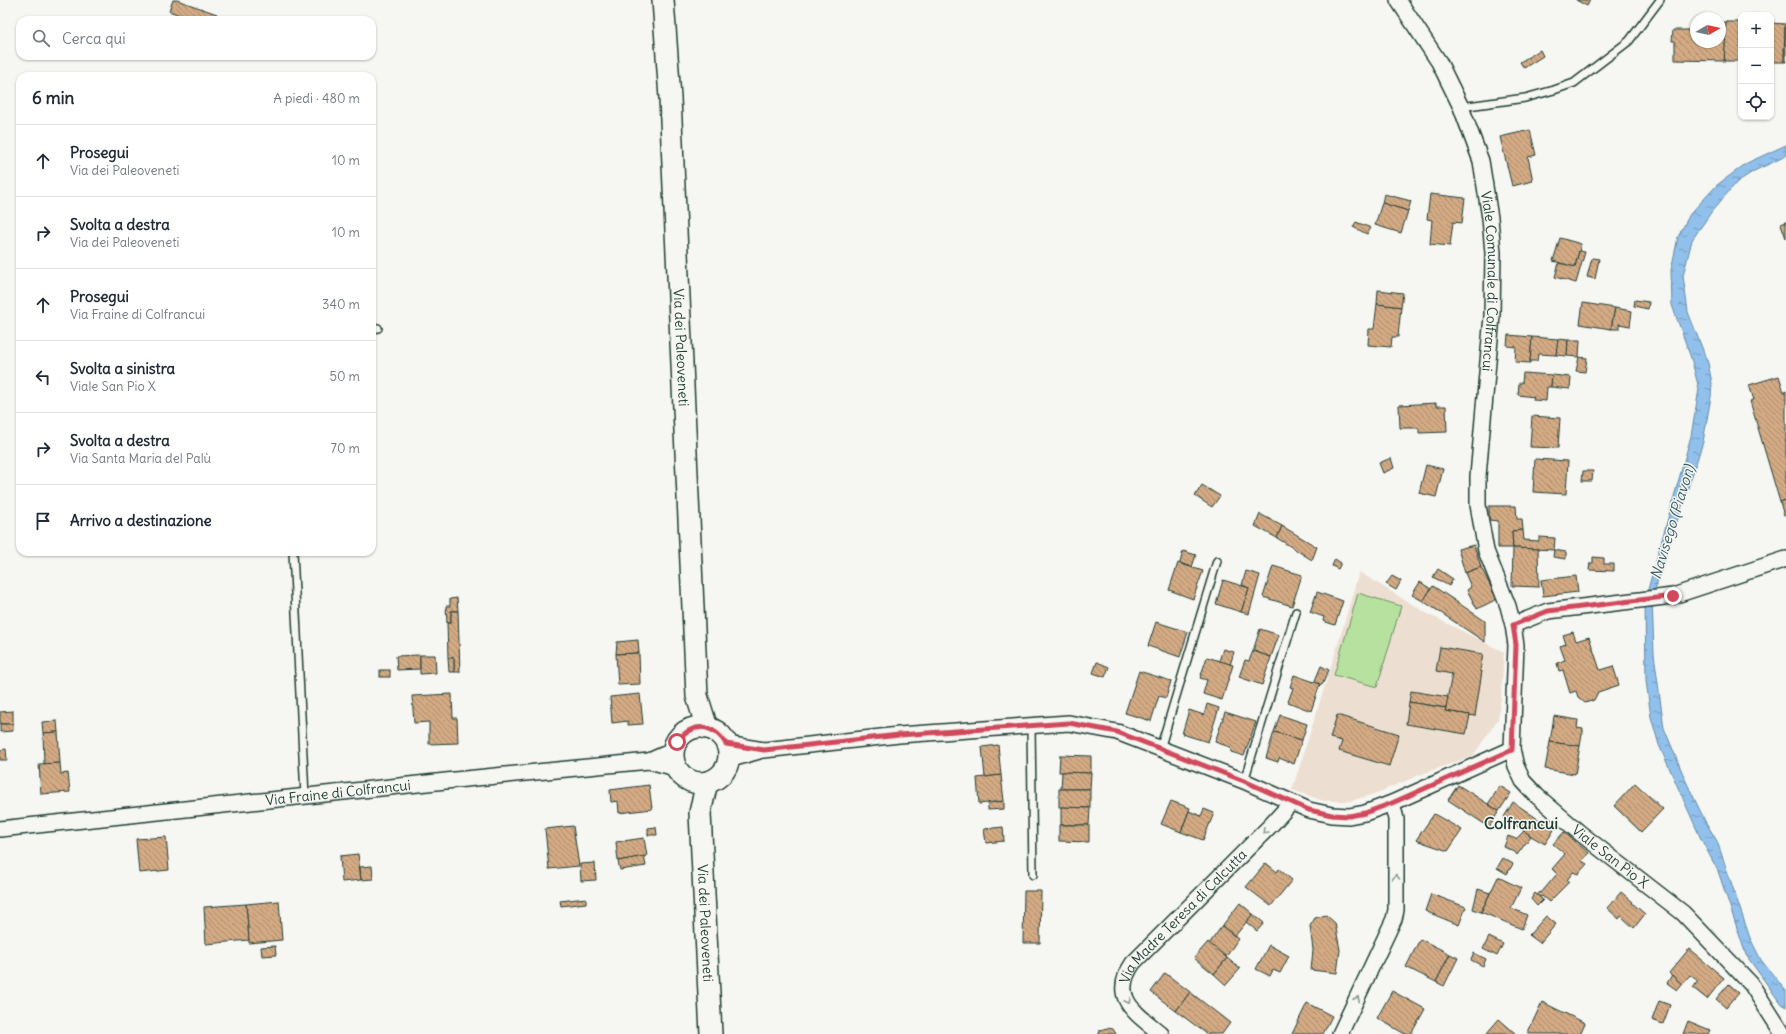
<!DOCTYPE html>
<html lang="it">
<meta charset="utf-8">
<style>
:root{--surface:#fff;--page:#f2f2f3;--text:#1f2937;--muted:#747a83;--line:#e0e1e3}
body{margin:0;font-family:Delius,sans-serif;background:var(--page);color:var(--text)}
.controls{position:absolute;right:12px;top:12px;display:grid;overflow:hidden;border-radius:8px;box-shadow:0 1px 3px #0004}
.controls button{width:36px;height:36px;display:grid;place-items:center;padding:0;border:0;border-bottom:1px solid var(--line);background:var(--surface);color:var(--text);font:20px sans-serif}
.compass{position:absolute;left:1690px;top:12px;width:36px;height:36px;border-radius:50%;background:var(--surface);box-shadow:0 1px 3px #0004;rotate:81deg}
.stop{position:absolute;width:12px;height:12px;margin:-9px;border:3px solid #d1495b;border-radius:50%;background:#fff}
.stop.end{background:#d1495b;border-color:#fff;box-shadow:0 1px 4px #0008}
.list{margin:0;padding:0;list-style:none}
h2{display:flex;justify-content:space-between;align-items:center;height:52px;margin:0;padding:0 16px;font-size:17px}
h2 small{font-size:13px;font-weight:400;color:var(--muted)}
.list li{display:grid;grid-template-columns:26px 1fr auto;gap:12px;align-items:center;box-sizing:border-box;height:72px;padding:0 16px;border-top:1px solid var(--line)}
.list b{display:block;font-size:15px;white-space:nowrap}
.list p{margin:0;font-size:13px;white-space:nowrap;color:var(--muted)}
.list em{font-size:13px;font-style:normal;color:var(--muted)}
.icon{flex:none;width:22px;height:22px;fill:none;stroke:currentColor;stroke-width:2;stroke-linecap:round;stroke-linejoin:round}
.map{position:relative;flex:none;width:1786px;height:1034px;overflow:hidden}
.search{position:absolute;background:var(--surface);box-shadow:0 1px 3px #0004;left:16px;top:16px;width:360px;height:44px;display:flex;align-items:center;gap:10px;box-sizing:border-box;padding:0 14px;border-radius:12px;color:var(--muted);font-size:15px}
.panel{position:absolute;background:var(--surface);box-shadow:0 1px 3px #0004;left:16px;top:72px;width:360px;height:484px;border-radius:12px}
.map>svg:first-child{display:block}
</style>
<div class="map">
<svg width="1786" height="1034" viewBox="0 0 1786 1034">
<defs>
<pattern id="water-ripples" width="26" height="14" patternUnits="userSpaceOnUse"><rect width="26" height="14" fill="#91c0ec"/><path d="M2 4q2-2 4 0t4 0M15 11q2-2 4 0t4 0" fill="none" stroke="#769dc0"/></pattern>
<pattern id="building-back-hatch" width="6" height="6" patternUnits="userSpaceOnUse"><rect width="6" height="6" fill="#d3aa84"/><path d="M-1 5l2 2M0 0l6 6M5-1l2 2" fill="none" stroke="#ab8c6d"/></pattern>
</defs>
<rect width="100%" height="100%" fill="#f6f6f2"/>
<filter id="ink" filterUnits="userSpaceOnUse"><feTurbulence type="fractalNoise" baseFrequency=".025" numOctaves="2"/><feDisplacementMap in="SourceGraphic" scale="8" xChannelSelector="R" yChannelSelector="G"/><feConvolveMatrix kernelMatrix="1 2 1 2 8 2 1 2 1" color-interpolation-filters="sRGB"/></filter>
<g filter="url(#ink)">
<polygon fill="#ecdfd1" points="1359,572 1428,614 1504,652 1501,697 1498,719 1473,756 1422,774 1377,793 1351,801 1324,801 1292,790 1339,641"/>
<polygon fill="#b7e19e" stroke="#6b8f69" points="1358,593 1401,606 1377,687 1334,675"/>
<polygon fill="url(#water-ripples)" stroke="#638ca2" points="1786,145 1786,156 1754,171 1737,182 1712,211 1692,240 1683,276 1685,290 1688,312 1708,363 1712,383 1711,397 1703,442 1652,598 1654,654 1664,728 1685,779 1705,821 1717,841 1750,938 1761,960 1786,991 1786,1007 1781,1004 1746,955 1718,871 1701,839 1659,745 1651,717 1646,681 1645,600 1691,436 1699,389 1691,358 1672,305 1671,270 1678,237 1690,214 1717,185 1747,163"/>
<g fill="url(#building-back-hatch)" stroke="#1f3d34">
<polygon points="173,0 177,0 217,14 216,20 193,20 169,11"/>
<polygon points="1576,0 1590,0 1587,6"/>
<rect x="1720" y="22" width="6" height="9"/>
<polygon points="1726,22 1741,22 1741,61 1724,61"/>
<polygon points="1771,23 1785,24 1784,62 1771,62"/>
<polygon points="1785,26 1786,26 1786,62 1784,62"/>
<polygon points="1673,30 1696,30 1696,42 1720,42 1720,31 1726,31 1724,61 1675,60 1675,41 1672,41"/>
<polygon points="1540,50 1543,56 1524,68 1520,62"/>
<polygon points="1530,130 1536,155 1528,157 1533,181 1512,186 1500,137"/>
<polygon points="1384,194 1411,201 1408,211 1382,203"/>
<polygon points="1430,194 1465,198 1462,223 1453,222 1450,246 1430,244 1432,220 1427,219"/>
<polygon points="1382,203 1408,211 1401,233 1375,225"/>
<polygon points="1356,222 1371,228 1367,234 1353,227"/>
<polygon points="1786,222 1786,238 1781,224"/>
<polygon points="1560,238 1581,244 1575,267 1553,261"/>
<polygon points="1579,251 1585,252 1576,283 1555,277 1559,263 1575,267"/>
<polygon points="1592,258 1599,259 1595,279 1587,277"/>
<polygon points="1378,290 1403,293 1401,307 1377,304"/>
<polygon points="1635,300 1649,302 1648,309 1634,306"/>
<polygon points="1583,303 1615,308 1611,329 1580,324"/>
<polygon points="1377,304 1401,307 1398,337 1392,337 1391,347 1368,345 1369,329 1374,329"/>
<polygon points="1615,308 1632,311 1630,326 1619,324 1619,329 1611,329"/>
<polygon points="1508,335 1532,337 1530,363 1515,362 1516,347 1507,346"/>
<polygon points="1532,337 1558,339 1556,355 1538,354 1537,361 1530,361"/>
<polygon points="1558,339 1568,340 1567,356 1556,355"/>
<polygon points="1568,340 1580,340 1579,357 1567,356"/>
<polygon points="1579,357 1587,358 1585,372 1576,371"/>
<polygon points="1523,373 1552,375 1551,387 1547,387 1546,401 1533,400 1534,397 1518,395 1519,383 1522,383"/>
<polygon points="1552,375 1571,377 1570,389 1551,387"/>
<polygon points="1779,376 1784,392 1786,391 1786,500 1780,502 1750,401 1754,400 1749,385"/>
<polygon points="1436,403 1436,406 1446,406 1447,432 1419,433 1419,428 1400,428 1399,405"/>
<polygon points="1532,416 1560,418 1558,448 1530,447"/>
<polygon points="1391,458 1394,468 1383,473 1379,463"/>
<polygon points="1535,459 1568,461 1566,494 1533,492"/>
<polygon points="1426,465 1443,469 1436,497 1419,493"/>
<polygon points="1583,471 1593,471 1592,481 1582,481"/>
<polygon points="1202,485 1220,496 1212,507 1195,496"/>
<polygon points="1786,500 1786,516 1784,516 1780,502"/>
<polygon points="1489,506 1516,506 1517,519 1522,519 1523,530 1512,531 1513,548 1498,548 1498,521 1489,520"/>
<polygon points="1260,514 1282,526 1277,538 1255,526"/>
<polygon points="1282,526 1317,547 1312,560 1277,538"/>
<polygon points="1523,530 1524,540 1539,541 1539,537 1555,538 1554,550 1513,548 1512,531"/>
<polygon points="1474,545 1481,567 1465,573 1458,549"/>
<polygon points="1513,548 1538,549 1539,587 1512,586"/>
<polygon points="1554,550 1566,552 1566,559 1553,557"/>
<polygon points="1183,551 1196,555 1192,567 1180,563"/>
<polygon points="1593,557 1604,558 1604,564 1614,564 1614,571 1589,570 1590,563 1593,563"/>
<polygon points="1335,559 1341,563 1338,569 1332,566"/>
<polygon points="1178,563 1203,571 1193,599 1169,590"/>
<polygon points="1273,566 1302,575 1292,606 1263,597"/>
<polygon points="1481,567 1497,599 1477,609 1467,590 1471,587 1465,573"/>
<polygon points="1438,569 1453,579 1449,586 1433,577"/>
<polygon points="1246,571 1260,575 1249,614 1241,612 1249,588 1242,585"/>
<polygon points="1392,576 1401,581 1396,590 1386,584"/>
<polygon points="1576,576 1578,592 1543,596 1541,580"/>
<polygon points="1223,580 1249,588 1241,612 1216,604"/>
<polygon points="1420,582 1431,589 1423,601 1412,595"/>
<polygon points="1433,586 1485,621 1485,642 1423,601"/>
<polygon points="1317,592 1343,601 1335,625 1323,621 1324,617 1310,612"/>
<polygon points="457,598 458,611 451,611 451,623 447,623 446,606 450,606 450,599"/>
<polygon points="451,611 458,611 460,672 454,672 454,658 448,658 447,623 451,623"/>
<polygon points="1156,622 1188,632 1180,657 1148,646"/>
<polygon points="1260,629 1279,635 1271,657 1253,651"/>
<polygon points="1573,632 1576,641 1589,637 1600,670 1613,666 1619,685 1598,692 1594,700 1585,703 1578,697 1576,691 1570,693 1563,670 1559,671 1557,663 1565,660 1560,646 1566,644 1563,635"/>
<polygon points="638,640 639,653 616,654 617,642"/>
<polygon points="1440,647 1483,654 1480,671 1482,671 1475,716 1445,711 1452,674 1436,671"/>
<polygon points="1223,649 1234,652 1230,665 1219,661"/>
<polygon points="1253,651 1271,657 1262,685 1239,677 1245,660 1249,661"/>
<polygon points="639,653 640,684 618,685 616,654"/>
<polygon points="420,655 420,669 397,670 396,656"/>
<polygon points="420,655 435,655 436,673 420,674"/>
<polygon points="1207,657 1233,665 1222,700 1203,694 1207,680 1200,678"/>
<polygon points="448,658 454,658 454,672 449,672"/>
<polygon points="1097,662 1109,667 1105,677 1093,673"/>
<polygon points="1321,666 1329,670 1322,685 1314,683"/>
<rect x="380" y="670" width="10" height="7"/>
<polygon points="1139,671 1171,681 1166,698 1159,696 1151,721 1125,713"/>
<polygon points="1294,675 1320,684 1311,711 1288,702 1293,688 1290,687"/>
<polygon points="1411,691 1448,697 1446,708 1409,702"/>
<polygon points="452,694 453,718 457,718 458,743 429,744 429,722 414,723 412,696"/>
<polygon points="640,694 643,724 628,725 628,721 612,723 610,697"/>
<polygon points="1409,702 1446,708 1445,711 1470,715 1466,734 1406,724"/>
<polygon points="1207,704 1219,708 1208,742 1182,734 1189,710 1204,715"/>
<polygon points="13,711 13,724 0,724 0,712"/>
<polygon points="1225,712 1256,722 1244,756 1231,752 1230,747 1215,742"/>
<polygon points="1280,715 1307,724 1302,740 1274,732"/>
<polygon points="1337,715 1399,734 1389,766 1339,751 1342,741 1330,738"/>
<polygon points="1554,716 1578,720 1577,728 1583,729 1580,746 1550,742"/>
<polygon points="57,721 58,732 43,733 42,722"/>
<polygon points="0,724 13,724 13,731 0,732"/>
<polygon points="58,732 60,763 44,764 43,733"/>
<polygon points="1274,732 1302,740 1294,764 1279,758 1278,762 1266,758"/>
<polygon points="1550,742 1580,746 1575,774 1545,769"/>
<polygon points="998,745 1001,775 985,777 982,747"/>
<polygon points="6,749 7,760 0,760 0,750"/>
<polygon points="1060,755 1091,756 1091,773 1059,772"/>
<polygon points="60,763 61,774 68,773 70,792 41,794 39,764"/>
<polygon points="1062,772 1091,773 1090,789 1061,789"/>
<polygon points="1001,775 1004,801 979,804 977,778"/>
<polygon points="1635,783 1663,809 1641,832 1614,806"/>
<polygon points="649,785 652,809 619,813 618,801 611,802 610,790"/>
<polygon points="1458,785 1499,811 1489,827 1448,800"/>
<polygon points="1500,786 1511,793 1499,811 1488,804"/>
<polygon points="1059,789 1090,789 1090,808 1059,807"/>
<polygon points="1004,801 1004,809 988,810 988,803"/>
<polygon points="1171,801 1190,808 1181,832 1161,824"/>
<polygon points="1513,802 1554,830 1545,844 1531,836 1504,817"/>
<polygon points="1061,807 1090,808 1089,825 1061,825"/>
<polygon points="1204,809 1214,813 1203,840 1181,832 1189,811 1201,816"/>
<polygon points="1434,814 1462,830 1448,851 1416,840"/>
<polygon points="1059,825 1089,825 1089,842 1059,841"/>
<polygon points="573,826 579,866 549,869 545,829"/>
<polygon points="656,827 657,835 648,835 648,828"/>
<polygon points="1003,827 1004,841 986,843 984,829"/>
<polygon points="1524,831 1531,836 1517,855 1515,852 1504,847 1508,836 1516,839"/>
<polygon points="1564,832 1589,853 1582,861 1587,864 1578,874 1573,872 1567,880 1569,882 1549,902 1542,896 1540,897 1537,895 1540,892 1541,893 1557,874 1552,869 1565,854 1553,844"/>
<polygon points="166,837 169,870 139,873 136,839"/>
<polygon points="644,838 647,856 618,861 616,842"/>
<polygon points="358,854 361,880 342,882 340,856"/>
<polygon points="644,856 646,866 620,870 618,861"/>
<polygon points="1503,858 1513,864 1507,874 1497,868"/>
<polygon points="595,863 596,880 581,881 580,864"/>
<polygon points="1266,863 1277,872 1279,869 1292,880 1271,906 1246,887"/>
<polygon points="372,866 373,879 361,880 360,867"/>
<polygon points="1498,877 1521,888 1511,908 1527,915 1522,929 1481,912"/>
<polygon points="1478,889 1490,893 1481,912 1473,909"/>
<polygon points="1024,891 1041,891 1040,943 1023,943"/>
<polygon points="1621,892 1633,902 1632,903 1645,914 1634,928 1621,916 1619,919 1607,908"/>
<polygon points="1535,893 1543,900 1537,906 1531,899"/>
<polygon points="1431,894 1466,907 1459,925 1425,911"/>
<polygon points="586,898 586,903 561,906 560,901"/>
<polygon points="279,901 282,940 249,943 246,904"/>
<polygon points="1240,903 1253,914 1235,936 1222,926"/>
<polygon points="246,904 249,940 206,944 204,907"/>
<polygon points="1253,914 1264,923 1257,931 1246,922"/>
<polygon points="1326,915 1335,923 1340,950 1337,973 1311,970 1313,950 1310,926 1315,918"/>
<polygon points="1546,916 1556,924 1540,943 1529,935"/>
<polygon points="1222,926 1238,939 1226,957 1209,944"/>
<polygon points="1489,937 1503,944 1497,956 1483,949"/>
<polygon points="1420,939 1450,954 1436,982 1406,967"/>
<polygon points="1208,942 1227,958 1214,974 1194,958"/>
<polygon points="1269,945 1289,956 1280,973 1273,970 1270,976 1256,969"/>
<polygon points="275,946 276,955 262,956 261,947"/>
<polygon points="1689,949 1724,978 1707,999 1693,988 1698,981 1690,975 1682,984 1669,973"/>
<polygon points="1474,953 1486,959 1483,966 1471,960"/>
<polygon points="1450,954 1458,958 1444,986 1436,982"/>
<polygon points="1227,958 1240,969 1226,985 1214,974"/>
<polygon points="1165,973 1190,992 1176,1011 1151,992"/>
<polygon points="1672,975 1682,984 1677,990 1667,983"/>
<polygon points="1729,984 1739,993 1726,1008 1716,999"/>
<polygon points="1392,991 1425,1009 1411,1034 1405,1034 1377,1018"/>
<polygon points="1190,992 1230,1023 1222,1034 1207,1034 1176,1011"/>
<polygon points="1659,1001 1670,1005 1663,1024 1652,1020"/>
<polygon points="1542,1002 1585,1023 1580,1034 1531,1034 1528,1032"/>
<polygon points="1307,1003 1332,1016 1323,1034 1292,1034"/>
<polygon points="1499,1019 1516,1034 1486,1034"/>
<polygon points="1688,1021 1710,1030 1708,1034 1683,1034"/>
<polygon points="1107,1028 1113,1029 1116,1034 1099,1034 1100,1030"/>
</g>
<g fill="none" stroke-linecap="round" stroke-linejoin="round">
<g stroke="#1f3d34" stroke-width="10">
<g id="lane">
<polyline points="1461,107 1525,98 1554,90 1574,83 1629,41 1660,0"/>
<polyline points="372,329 378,328"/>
<polyline points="293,552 305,796"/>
<polyline points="1031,726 1033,875"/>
<polyline points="1160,749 1217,561"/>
<polyline points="1244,781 1296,612"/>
</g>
</g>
<g stroke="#1f3d34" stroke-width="18">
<g id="street">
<path id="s1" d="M1398 0 1439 62 1461 107 1481 161 1490 218 1493 253 1492 316 1478 476V505L1486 551 1508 606 1513 625 1516 645 1512 749 1516 766 1523 781 1537 796 1580 833 1683 913 1751 984 1783 1034"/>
<polyline points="1513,625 1548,611 1673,596 1786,559"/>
<polyline points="726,744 764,750 899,735 1069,723 1117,732 1244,781 1309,810 1332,815 1349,816 1365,813 1392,803 1512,749"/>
<polyline points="728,760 759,751"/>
<polyline points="649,761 674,750"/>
<path id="s2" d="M0 829 455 780 649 761 676 768"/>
<path id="s3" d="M1161 1034C1136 1013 1109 998 1133 963L1272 824 1291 803"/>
<polyline points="1340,1034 1394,919 1396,910 1396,819 1392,803"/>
</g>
</g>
<g stroke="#1f3d34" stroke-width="24">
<g id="secondary">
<path id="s4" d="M663 0 670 98 697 696 707 728"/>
<circle cx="701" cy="755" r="28"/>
<path id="s5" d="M707 782 700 813 711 1034"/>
</g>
</g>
<use href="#lane" stroke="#f6f6f2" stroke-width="7"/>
<use href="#street" stroke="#f6f6f2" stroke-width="15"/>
<use href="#secondary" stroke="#f6f6f2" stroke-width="21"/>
</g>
<defs><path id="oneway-chevron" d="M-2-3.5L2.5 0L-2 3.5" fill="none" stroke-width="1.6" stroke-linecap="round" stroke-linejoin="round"/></defs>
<g stroke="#8a9a93">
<use href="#oneway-chevron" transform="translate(1265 831) rotate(135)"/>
<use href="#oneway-chevron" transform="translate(1396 877) rotate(-90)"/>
<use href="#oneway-chevron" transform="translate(1357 999) rotate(-65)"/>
<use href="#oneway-chevron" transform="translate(1128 1001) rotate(63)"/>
</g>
</g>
<g fill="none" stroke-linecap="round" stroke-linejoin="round" filter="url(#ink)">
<path stroke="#d1495b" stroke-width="5" d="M677 742C692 722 713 723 726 744L764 750 899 735 1069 723 1117 732 1244 781 1309 810 1332 815 1349 816 1365 813 1392 803 1512 750 1516 645 1513 625 1548 611 1673 596"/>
</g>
<g text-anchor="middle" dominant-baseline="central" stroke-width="3" stroke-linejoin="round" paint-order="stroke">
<g font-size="14" fill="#1f3d34" stroke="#f6f6f2">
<text stroke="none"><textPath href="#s1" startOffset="303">Viale Comunale di Colfrancui</textPath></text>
<text stroke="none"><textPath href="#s4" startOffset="348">Via dei Paleoveneti</textPath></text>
<text stroke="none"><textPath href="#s2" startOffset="340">Via Fraine di Colfrancui</textPath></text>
<text stroke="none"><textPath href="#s1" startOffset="927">Viale San Pio X</textPath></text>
<text stroke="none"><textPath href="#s3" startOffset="156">Via Madre Teresa di Calcutta</textPath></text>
<text stroke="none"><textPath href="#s5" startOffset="142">Via dei Paleoveneti</textPath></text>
</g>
<g font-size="15" font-style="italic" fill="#3c5e62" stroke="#f6f6f2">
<text transform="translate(1672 522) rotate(-73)">Navisego (Piavon)</text>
</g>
<g font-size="16" font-weight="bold" fill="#1f3d34" stroke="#f6f6f2">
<text x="1521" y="823">Colfrancui</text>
</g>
</g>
</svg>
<div class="controls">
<button>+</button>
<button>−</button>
<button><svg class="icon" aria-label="locate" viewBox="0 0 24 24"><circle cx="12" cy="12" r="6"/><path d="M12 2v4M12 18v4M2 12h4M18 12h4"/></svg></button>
</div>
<svg class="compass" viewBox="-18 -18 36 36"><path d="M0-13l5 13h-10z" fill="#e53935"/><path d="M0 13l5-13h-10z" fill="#747a83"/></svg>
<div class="stop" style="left:677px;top:742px"></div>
<div class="stop end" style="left:1673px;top:596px"></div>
<div class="search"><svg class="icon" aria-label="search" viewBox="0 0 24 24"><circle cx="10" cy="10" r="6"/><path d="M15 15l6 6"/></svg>Cerca qui</div>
<section class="panel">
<h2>6 min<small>A piedi · 480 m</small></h2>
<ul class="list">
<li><svg class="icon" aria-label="ahead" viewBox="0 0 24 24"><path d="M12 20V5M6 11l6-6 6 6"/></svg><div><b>Prosegui</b><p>Via dei Paleoveneti</p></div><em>10 m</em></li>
<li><svg class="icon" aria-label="right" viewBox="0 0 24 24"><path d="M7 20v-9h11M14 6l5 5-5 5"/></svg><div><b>Svolta a destra</b><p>Via dei Paleoveneti</p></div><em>10 m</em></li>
<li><svg class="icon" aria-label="ahead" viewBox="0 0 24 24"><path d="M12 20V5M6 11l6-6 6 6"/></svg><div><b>Prosegui</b><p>Via Fraine di Colfrancui</p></div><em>340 m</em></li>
<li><svg class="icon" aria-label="left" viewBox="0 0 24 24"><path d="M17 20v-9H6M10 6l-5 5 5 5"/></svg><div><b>Svolta a sinistra</b><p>Viale San Pio X</p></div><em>50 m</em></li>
<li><svg class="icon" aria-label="right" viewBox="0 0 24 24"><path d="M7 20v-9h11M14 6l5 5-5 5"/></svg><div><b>Svolta a destra</b><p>Via Santa Maria del Palù</p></div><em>70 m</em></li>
<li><svg class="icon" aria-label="arrive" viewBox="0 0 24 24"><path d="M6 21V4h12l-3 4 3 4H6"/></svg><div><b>Arrivo a destinazione</b></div></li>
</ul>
</section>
</div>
